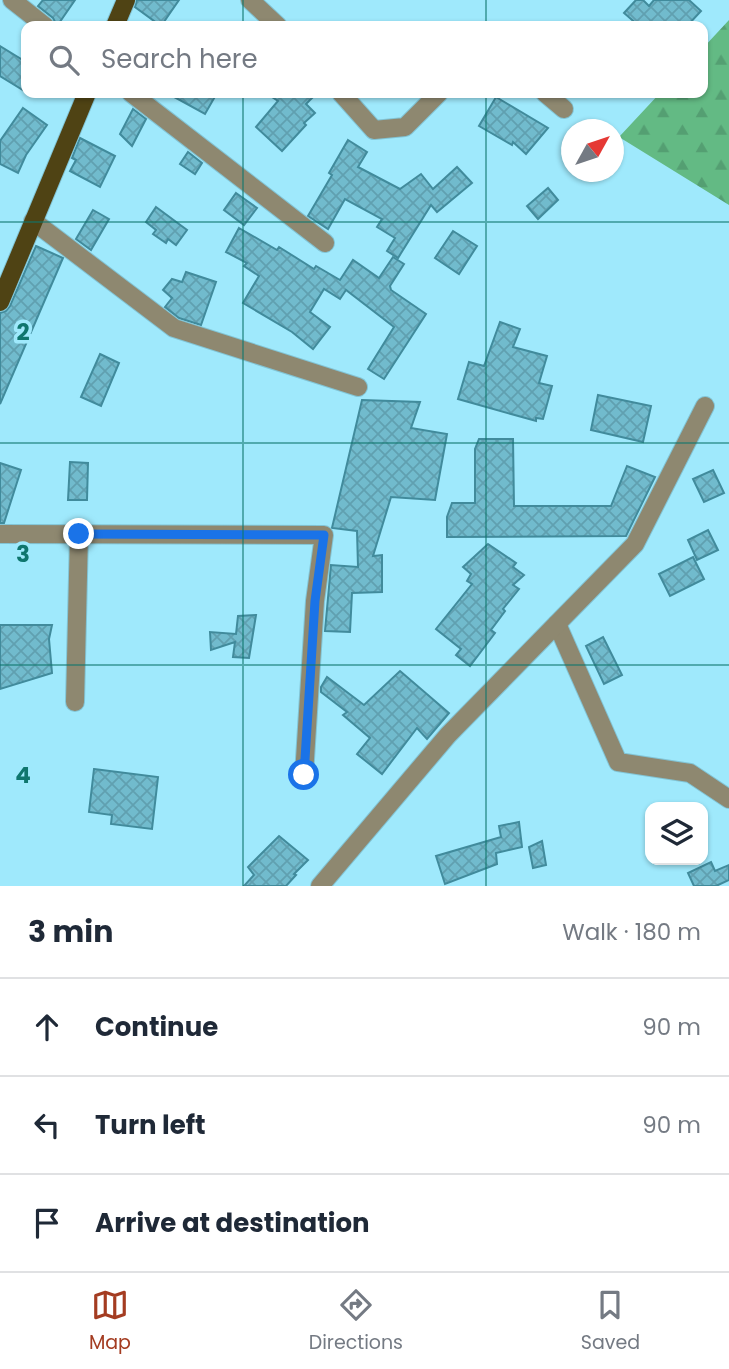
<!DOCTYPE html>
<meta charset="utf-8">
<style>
:root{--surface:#fff;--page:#f6f6f7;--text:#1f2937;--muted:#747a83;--line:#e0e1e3;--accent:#a43c21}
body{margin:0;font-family:Poppins,sans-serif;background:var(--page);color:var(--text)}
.controls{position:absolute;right:21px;bottom:21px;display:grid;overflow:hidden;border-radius:14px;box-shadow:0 2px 5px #0004}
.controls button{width:63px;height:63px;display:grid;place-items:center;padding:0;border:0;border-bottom:2px solid var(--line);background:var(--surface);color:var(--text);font:35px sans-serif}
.compass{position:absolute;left:561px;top:119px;width:63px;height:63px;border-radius:50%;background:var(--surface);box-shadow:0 2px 5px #0004;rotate:50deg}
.stop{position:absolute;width:21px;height:21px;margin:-16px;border:5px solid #1a73e8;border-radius:50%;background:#fff}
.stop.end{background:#1a73e8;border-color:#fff;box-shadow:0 2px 7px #0008}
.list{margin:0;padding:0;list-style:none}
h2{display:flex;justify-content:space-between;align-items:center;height:91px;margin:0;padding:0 28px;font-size:30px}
h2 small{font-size:23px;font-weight:400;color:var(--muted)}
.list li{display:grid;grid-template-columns:46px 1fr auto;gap:21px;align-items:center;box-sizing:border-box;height:98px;padding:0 28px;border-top:2px solid var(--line)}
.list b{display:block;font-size:26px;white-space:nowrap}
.list em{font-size:23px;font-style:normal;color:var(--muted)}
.icon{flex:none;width:38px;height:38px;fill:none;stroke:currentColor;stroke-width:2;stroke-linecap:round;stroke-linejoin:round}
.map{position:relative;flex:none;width:729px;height:886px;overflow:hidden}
.search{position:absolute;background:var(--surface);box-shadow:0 2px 5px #0004;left:21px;right:21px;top:21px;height:77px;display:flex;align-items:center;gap:18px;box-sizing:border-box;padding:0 24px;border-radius:14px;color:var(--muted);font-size:26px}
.sheet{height:385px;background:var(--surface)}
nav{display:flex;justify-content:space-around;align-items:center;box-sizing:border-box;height:98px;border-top:2px solid var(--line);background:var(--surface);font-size:19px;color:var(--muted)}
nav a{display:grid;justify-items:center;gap:4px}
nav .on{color:var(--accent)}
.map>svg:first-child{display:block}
</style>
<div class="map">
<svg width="729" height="886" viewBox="0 0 729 886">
<defs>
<pattern id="forest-firs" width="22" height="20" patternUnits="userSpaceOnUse" patternTransform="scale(1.75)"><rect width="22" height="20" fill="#63ba84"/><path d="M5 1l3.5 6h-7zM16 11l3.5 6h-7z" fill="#549f72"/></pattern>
<pattern id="building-cross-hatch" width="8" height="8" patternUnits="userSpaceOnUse" patternTransform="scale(1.75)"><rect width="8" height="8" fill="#71bbcd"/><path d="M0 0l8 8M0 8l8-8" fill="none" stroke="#60a0b0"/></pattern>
</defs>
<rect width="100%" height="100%" fill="#9fe9fc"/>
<polygon fill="url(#forest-firs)" points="729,20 729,205 619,137 660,93 703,93 703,48"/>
<g fill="url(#building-cross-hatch)" stroke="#418b9c" stroke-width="2">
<polygon points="43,0 75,0 57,26 53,18 38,6"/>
<polygon points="137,0 179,0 161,26 135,7"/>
<polygon points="636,0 643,0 649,6 654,0 689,0 701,11 687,26 639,26 624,13"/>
<polygon points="0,46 26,62 26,92 0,76"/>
<polygon points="167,93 217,93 205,114"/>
<polygon points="266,93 317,93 306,104 315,113 304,123 306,125 282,151 256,127 278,101"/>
<polygon points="496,97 548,128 526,154 513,142 512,145 479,126"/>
<polygon points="23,108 47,125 26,155 18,173 0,164 0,141"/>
<polygon points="133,109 146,119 132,146 120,134"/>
<polygon points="80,138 115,156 100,187 70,171 76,160 72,158"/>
<polygon points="348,140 367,152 358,167 400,189 421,174 433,189 457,167 472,183 437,212 431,205 398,258 387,251 395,238 377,227 382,219 345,199 328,229 308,216 332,175 329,173"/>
<polygon points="188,152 202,163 195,174 180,164"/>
<polygon points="548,188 558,200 538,219 527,206"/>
<polygon points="236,193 257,208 244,225 224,210"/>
<polygon points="156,207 187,230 176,245 168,239 166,243 153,234 156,230 146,222"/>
<polygon points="93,210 109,219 91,250 76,239"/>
<polygon points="239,228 277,250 279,247 314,269 316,266 340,280 353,260 379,278 393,257 404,264 390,286 391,290 426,314 384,379 368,369 394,327 346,290 340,299 324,289 310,312 330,327 313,349 292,332 243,303 259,276 244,266 247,263 226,252"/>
<polygon points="453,231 477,246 459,274 435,258"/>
<polygon points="36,246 63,258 0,404 0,313 6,311 10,306"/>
<polygon points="186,272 216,282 201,325 179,318 165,307 172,298 163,290 172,279 182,282"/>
<polygon points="500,322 520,329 513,347 547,356 539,383 552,386 543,419 536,418 536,421 458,399 469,362 484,366"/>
<polygon points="100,354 119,363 101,406 81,397"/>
<polygon points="598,395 651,406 643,442 591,430"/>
<polygon points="362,400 420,402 411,428 447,434 435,500 391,497 373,556 382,555 382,592 352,593 350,632 325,631 331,565 358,567 357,531 332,528"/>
<polygon points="479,439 513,439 514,506 611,506 627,466 655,477 626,536 447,537 447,517 452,503 475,503 475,449"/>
<polygon points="70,462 88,463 87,500 68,500"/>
<polygon points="0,463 21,470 4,523 0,523"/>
<polygon points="713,470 724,493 704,502 693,479"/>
<polygon points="708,530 718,550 697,560 688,540"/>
<polygon points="488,544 516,563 513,567 524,575 513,585 519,589 503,609 505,611 491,630 495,633 470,666 456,655 461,649 436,629 472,584 467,581 471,574 463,567"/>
<polygon points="693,557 704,579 670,596 659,574"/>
<polygon points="256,615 249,658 233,657 235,642 211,650 210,632 236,634 238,616"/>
<polygon points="0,625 52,625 49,639 52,673 0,689"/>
<polygon points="603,637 622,675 604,684 586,646"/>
<polygon points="400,671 449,713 427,739 417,728 382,774 357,754 370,738 343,715 347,712 321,692 321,687 327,677 364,705"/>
<polygon points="94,769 158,777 152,829 111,824 112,815 89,812"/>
<polygon points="519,822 522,847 496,853 497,864 445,884 436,856 501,837 499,826"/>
<polygon points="279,836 308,860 294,874 296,875 286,886 244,886 254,875 248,867"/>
<polygon points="542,841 546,865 533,868 529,847"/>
<polygon points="711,862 715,871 729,865 729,880 716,886 694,886 688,873"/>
</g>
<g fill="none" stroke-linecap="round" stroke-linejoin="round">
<g stroke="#82c4d5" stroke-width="20">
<g id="minor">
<polyline points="12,0 45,26"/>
<polyline points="250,0 278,26"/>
<polyline points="131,93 325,243"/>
<polyline points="341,93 374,130 405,127 439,93"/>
<polyline points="545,93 564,109"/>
<polyline points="33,221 174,328 358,387"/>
<polyline points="0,534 324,535 315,601 304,775"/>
<polyline points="557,624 618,762 690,773 729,799"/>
<polyline points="75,702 79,534"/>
<polyline points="320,886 448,735 635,544 705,406"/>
</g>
</g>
<g stroke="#82c4d5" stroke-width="20">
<g id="major">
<polyline points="115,26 126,0"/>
<polyline points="0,302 87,93"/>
</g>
</g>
<use href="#minor" stroke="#8e8870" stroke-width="18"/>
<use href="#major" stroke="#4f4314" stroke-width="18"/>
</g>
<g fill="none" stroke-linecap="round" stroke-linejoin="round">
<polyline stroke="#1a73e8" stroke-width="9" points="79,534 324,535 315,601 304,775"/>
</g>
<path fill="none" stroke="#0f766e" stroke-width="2" stroke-opacity="0.55" d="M243 0V26M486 0V26M243 93V886M486 93V886M0 222H729M0 443H729M0 665H729"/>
<g font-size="23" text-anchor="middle" font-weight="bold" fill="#0f766e" stroke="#9fe9fc" stroke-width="7" stroke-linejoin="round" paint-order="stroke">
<text x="23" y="340">2</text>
<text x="23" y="562">3</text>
<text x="23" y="783">4</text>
</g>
</svg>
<div class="controls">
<button><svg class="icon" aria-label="layers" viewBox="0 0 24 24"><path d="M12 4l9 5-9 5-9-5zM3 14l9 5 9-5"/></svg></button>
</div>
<svg class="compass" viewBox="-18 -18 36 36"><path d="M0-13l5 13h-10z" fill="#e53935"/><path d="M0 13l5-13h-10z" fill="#747a83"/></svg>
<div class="stop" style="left:304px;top:775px"></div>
<div class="stop end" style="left:79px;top:534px"></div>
<div class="search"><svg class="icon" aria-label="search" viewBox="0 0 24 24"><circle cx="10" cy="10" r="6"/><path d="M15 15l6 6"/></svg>Search here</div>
</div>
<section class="sheet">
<h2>3 min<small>Walk · 180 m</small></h2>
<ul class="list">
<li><svg class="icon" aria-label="ahead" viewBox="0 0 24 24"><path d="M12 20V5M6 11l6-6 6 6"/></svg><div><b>Continue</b></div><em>90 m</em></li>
<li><svg class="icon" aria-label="left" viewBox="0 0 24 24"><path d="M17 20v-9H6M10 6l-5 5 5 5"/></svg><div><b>Turn left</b></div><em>90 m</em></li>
<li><svg class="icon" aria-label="arrive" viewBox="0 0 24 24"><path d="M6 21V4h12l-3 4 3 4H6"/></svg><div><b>Arrive at destination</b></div></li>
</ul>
</section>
<nav>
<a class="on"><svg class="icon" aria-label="map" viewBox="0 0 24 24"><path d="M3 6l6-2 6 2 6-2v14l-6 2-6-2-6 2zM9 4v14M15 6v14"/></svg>Map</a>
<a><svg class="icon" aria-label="directions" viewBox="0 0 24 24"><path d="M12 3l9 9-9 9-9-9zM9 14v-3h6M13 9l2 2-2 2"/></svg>Directions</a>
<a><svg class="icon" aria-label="saved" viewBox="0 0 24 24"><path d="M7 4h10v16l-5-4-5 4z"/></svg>Saved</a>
</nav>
